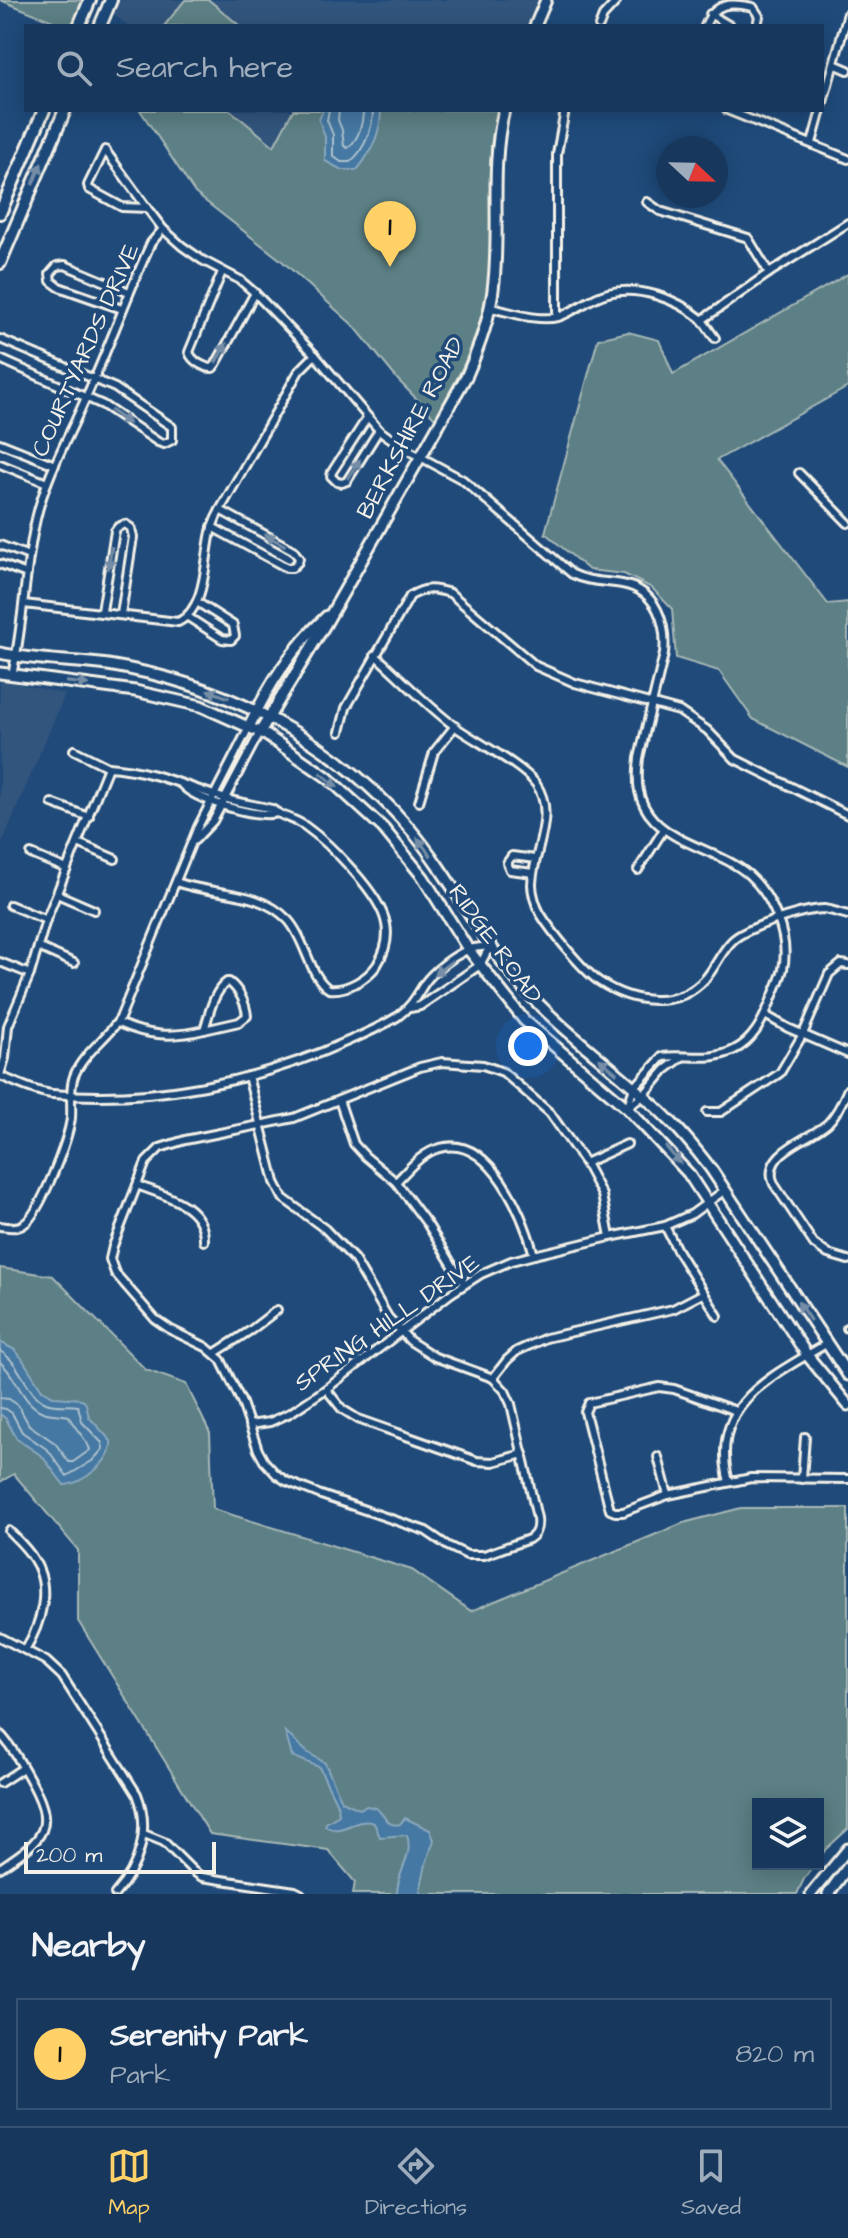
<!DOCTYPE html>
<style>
:root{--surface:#17385c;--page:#244365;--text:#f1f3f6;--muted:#9eacbb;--line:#365272;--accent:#ffd166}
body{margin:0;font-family:"Architects Daughter",sans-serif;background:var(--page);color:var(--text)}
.controls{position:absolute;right:24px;bottom:24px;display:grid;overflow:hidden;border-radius:0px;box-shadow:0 4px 20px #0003}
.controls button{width:72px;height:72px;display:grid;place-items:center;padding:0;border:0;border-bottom:2px solid var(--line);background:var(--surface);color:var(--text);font:40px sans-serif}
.compass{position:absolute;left:656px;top:136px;width:72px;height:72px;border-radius:50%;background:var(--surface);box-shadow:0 4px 20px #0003;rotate:112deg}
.scale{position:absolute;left:24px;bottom:20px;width:192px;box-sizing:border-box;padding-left:8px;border:4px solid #f4f1e8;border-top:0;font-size:22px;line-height:28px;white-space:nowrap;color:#f4f1e8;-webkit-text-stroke:6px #1f4a7a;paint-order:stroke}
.you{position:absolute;left:528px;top:1046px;width:28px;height:28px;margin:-20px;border:6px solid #fff;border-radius:50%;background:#1a73e8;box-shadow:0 0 0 12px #1a73e833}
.badge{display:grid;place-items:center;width:52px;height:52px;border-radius:50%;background:var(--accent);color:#111;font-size:26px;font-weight:700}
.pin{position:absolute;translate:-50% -66px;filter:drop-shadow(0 2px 4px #0008)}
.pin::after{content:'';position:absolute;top:42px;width:28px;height:24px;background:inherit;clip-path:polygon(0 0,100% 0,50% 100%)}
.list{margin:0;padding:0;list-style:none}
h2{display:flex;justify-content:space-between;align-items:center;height:104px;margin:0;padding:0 32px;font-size:34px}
h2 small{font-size:26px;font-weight:400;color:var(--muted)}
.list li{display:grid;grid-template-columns:52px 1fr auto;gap:24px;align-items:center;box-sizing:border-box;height:112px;margin:0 16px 16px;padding:0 16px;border:2px solid var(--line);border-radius:0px}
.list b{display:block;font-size:30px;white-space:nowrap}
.list p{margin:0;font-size:26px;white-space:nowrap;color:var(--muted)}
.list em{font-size:26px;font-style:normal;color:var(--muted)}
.icon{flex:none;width:44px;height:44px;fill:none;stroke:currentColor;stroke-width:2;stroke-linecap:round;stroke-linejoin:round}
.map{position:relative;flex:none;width:848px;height:1894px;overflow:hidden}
.search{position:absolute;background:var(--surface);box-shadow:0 4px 20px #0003;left:24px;right:24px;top:24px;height:88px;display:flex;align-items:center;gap:20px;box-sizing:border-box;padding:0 28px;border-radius:0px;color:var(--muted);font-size:30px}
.sheet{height:232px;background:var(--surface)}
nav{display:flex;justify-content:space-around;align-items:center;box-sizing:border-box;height:112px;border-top:2px solid var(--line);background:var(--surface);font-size:22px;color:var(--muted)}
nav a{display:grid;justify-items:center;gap:4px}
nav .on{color:var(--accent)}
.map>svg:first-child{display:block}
</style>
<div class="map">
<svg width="848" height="1894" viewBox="0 0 848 1894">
<rect width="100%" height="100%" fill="#1f4a7a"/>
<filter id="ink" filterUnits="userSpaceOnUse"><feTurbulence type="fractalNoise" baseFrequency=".0125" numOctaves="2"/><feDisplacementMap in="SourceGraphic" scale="16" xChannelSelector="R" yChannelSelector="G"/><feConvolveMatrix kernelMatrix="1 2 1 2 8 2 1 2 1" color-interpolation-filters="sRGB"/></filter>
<g filter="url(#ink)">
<g fill="#33557d">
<polygon points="117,0 537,0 527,26 128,26 111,12"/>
<polygon points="230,110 293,110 274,146"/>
<polygon points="0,680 65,694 0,848"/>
</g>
<g fill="#5c8085" stroke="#a8b8b6" stroke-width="2">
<polygon points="0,0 86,0 75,26 51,26 53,21"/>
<polygon points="185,0 209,0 240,26 164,26"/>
<path d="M140 110H230L274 146 293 110H497L491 146 490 274C481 332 465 368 435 418L398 380 355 327 282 261 195 193Z"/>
<polygon points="848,274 848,387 717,460 828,604 848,602 848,767 753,719 719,671 676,658 672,609 652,588 624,574 589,570 545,533 598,339 628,332 659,340 673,374"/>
<polygon points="0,1268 53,1276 146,1370 186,1384 210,1433 213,1509 412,1570 471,1611 683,1523 741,1508 848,1508 848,1829 826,1849 818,1860 818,1804 758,1804 758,1864 815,1864 804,1879 797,1894 353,1894 355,1882 328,1850 210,1834 78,1621 78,1550 14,1474 0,1482"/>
</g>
<g fill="#4578a2" stroke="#8ba8be" stroke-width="2">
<path d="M323 110H381C381 132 371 153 357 170H342L325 161V137L319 120Z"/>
<path d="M0 1342 15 1350 21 1357 42 1390 55 1397 82 1399 86 1404 89 1417 111 1441C113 1461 81 1485 64 1485L42 1456 17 1439 6 1419 0 1414Z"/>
<path d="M285 1732 307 1752 325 1763 342 1801 359 1809 367 1806 376 1808C385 1815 387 1828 400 1824L405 1818 430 1830 434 1840 426 1864 420 1891 422 1894H397C397 1870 414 1857 407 1835L380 1837 374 1823C355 1816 342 1837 325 1826L326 1823 339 1815 338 1806 319 1767 292 1756Z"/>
</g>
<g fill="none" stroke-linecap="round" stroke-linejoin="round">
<g stroke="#aec1cc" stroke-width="2">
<path d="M329 110 327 120 333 135V156L341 162H350C364 151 373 128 373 110"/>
<path d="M339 110 338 120 342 130 344 146 348 148C358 140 363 124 363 110"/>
<path d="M0 1351C21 1363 25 1393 46 1403 56 1407 68 1404 78 1406L82 1422 102 1443 103 1449 92 1461 67 1476 48 1450 22 1432 12 1413 6 1409 0 1408"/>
<path d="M0 1362C17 1376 21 1403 43 1412 51 1415 61 1414 69 1416 74 1429 88 1440 90 1450L73 1462H69L55 1443 29 1425 18 1405 9 1399 0 1398"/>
</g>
<g stroke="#f4f1e8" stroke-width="12">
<g id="street">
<polyline points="710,14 730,26"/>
<polyline points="599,26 603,16 616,2"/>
<path d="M705 26C715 2 730 2 753 7L759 16 757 26"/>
<polyline points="834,64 848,70"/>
<polyline points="822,106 848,13"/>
<polyline points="727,110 848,159"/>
<polyline points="812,143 821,110"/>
<polygon points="105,150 147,208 122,207 89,189 88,185"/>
<polyline points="647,202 660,211 748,238 769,273"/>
<path d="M147 208 163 229 182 246 202 260 240 280 255 293 315 355 379 430 404 448 463 480 572 574C588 582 605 581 622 584 657 590 667 624 664 654L639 758C636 782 637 802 654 820 677 845 723 852 749 875 773 897 790 937 783 969 780 981 774 992 770 1003 762 1022 753 1041 734 1050 710 1062 687 1054 662 1057L634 1088 627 1108"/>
<path d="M222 272 189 352C192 361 204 368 213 368L216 364 255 293"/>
<path d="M491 308C511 312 537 322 558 317 575 312 590 297 608 293 638 285 677 299 700 318 706 324 710 332 715 338"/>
<polyline points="122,309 59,287 51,281 50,274 57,266 65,265 129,292"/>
<polyline points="557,317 557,154 565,110"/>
<polyline points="702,320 769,273 848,223"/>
<polyline points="0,339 115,388 172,427 172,440 164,444 158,442 103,405 0,359"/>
<polyline points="367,418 332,472 331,476 337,482 342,483 347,481 379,430"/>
<polyline points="0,443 55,465"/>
<polyline points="0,464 47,483"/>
<polyline points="799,473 848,523"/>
<polyline points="212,527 287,568 292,568 298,562 299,558 293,550 220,510"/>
<polyline points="0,545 29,556"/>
<polyline points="0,564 27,574"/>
<path d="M24 604 178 622C208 608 204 556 212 528 214 522 217 515 220 510L299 371 315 355"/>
<polyline points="102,611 115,531 118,527 125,524 131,528 133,537 121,614"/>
<polyline points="188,617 222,639 231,640 235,636 233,625 197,602"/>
<path d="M375 655C402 679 428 707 457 728 477 742 523 766 536 784 557 815 533 851 532 884 532 893 536 906 540 913 551 931 583 971 600 982 632 1003 677 1010 705 979 716 967 721 951 733 940 747 927 805 909 824 909 832 910 840 913 848 915"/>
<path d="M12 675C24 624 24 570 36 519 46 475 70 435 87 395 110 345 128 293 151 243L163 229"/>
<path d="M340 732 346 708 410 596C426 587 433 588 450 593L536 666 575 683 679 711 707 730 735 759 848 815"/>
<polyline points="74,750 108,767"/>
<path d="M182 785C195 800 258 819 278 813"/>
<polyline points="419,802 434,752 455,726"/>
<polyline points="52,803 89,817"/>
<polyline points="195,840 213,821 260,732"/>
<polyline points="78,843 115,859"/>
<polyline points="31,854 67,869"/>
<polyline points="638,870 664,829"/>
<polyline points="533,873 510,870 507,863 512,856 535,859"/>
<polyline points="57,894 94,910"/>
<polyline points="10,905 46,920"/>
<polyline points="38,947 74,963"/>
<polyline points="0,962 30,974"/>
<path d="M227 982H229C239 989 246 1004 247 1016L239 1022 204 1030C209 1015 213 992 227 982Z"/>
<polyline points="410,1008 420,1006 480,965 490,946"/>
<polyline points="765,1015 788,1028 848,1054"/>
<path d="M118 1023C148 1036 172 1038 204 1030"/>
<path d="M0 1075 5 1058 8 1026 30 974 46 920 108 767C148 769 186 786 223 798 239 803 256 805 272 809 281 817 294 818 305 826 329 843 381 894 386 924 389 939 385 952 377 965 367 979 347 991 329 989 310 978 305 938 288 920 259 889 214 896 176 882"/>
<path d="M0 1076C16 1082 34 1092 52 1094 152 1103 257 1082 348 1041 365 1034 382 1026 397 1017 410 1008 416 997 424 984 433 971 452 957 467 950 473 947 483 947 490 946"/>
<path d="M248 1076 275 1182 283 1198 325 1229 354 1259 388 1317 410 1341 435 1357 493 1378 505 1391 511 1404 537 1518C538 1527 537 1534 529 1539L484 1555H467L448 1546 426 1531 321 1495 286 1481 276 1474 264 1461 258 1450 242 1403 221 1360 206 1347 171 1330 155 1319 115 1273 110 1259 113 1246 146 1162 160 1148 185 1140 294 1118 420 1067 442 1062 483 1065 503 1072 550 1113 585 1163 602 1195 610 1237"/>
<path d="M848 1089C843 1101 837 1114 828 1123 810 1140 760 1152 774 1184L814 1244 828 1254 848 1260"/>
<polyline points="339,1100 354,1144 365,1156 396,1182 428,1225 464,1284"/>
<polyline points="627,1108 643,1096 665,1070 681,1058"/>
<polyline points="707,1112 721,1112 780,1073 803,1034 829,974 841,964 848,965"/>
<polyline points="585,1163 627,1144"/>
<path d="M396 1182C408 1170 422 1152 440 1148 491 1134 524 1218 534 1255"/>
<path d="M137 1185C165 1196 205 1204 204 1241"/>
<path d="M0 1226C8 1227 17 1229 24 1224 40 1214 69 1138 71 1118 72 1105 69 1089 74 1076 83 1053 107 1039 120 1018L198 827 249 727"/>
<polyline points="665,1226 677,1250 718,1316"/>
<polyline points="847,1328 848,1327"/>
<polyline points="215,1353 251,1330 277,1310"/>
<polyline points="493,1378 507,1360 517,1351 546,1338 673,1309 704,1293"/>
<polyline points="326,1389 342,1409 358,1419 477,1461 493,1462 523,1454"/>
<polyline points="736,1411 674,1389 659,1387 589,1403 585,1412 610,1510 615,1512 623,1512 668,1495 751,1478 848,1479"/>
<polyline points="249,1425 270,1422 290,1413 326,1389 450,1294 481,1274 511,1261 534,1255 610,1237 665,1226 692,1214 725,1190"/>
<polyline points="658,1457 668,1495"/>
<polyline points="802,1479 805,1437"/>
<path d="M729 1482C708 1404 771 1377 826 1344"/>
<path d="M9 1531C18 1540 28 1549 34 1560 52 1588 41 1624 25 1650"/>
<path d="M0 1637 46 1661 62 1676 137 1794C151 1829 140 1866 115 1894"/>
<path d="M0 1734C12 1746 20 1762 28 1776 58 1828 45 1838 0 1868"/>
<polyline points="0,1783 23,1768"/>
<polyline points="144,1834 164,1842 193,1871 202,1877 295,1891 301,1894"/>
</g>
</g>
<g stroke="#f4f1e8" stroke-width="15">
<g id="secondary">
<polyline points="535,26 546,0"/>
<path d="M0 653C36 661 72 660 108 665 225 684 334 739 411 830 452 878 478 936 520 984 564 1035 621 1071 668 1119 684 1134 698 1152 711 1169L848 1375"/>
<polyline points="0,673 135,691 201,706 266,735 327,777 383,828 423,877 468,949 524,1020 627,1108 688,1173 807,1355 848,1405"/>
<path d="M249 727C269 684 292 648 327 616"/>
<path d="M260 732 326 623 467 375C480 345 491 315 494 281 500 224 490 167 504 110"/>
<polyline points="811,1894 848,1849"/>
<polyline points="828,1894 848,1867"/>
</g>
</g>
<g stroke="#f4f1e8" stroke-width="16">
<g id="primary">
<polyline points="79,26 90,0"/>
<polyline points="100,26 111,0"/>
<polyline points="0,213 44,110"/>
<polyline points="0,263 65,110"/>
</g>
</g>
<use href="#street" stroke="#1f4a7a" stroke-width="6"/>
<use href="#secondary" stroke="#1f4a7a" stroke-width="9"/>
<use href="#primary" stroke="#1f4a7a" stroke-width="10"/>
</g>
<defs><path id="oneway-solid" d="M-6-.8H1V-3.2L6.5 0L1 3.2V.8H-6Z" transform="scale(2)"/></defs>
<g fill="#748da6">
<use href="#oneway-solid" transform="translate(37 174) rotate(-67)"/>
<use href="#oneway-solid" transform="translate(221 353) rotate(-60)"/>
<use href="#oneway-solid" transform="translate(120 417) rotate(35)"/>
<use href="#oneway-solid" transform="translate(354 469) rotate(-58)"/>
<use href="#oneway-solid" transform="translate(275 540) rotate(-151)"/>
<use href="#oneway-solid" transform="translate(110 558) rotate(99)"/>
<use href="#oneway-solid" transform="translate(77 683) rotate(7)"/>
<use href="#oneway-solid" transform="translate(218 694) rotate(-160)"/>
<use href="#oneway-solid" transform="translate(329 780) rotate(39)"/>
<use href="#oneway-solid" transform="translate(424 847) rotate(-127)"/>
<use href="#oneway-solid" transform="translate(443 968) rotate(143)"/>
<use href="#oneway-solid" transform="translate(608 1066) rotate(-140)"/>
<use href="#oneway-solid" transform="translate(673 1155) rotate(49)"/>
<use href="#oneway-solid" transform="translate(804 1311) rotate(-123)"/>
</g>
</g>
<g text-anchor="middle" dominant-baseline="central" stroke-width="7" stroke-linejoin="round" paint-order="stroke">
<g font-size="24" fill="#f4f1e8" stroke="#1f4a7a">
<text transform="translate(86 350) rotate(-66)">COURTYARDS DRIVE</text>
<text transform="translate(411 428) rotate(-62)">BERKSHIRE ROAD</text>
<text transform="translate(495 944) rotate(54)">RIDGE ROAD</text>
<text transform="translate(387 1323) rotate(-35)">SPRING HILL DRIVE</text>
</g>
</g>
</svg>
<div class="controls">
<button><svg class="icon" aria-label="layers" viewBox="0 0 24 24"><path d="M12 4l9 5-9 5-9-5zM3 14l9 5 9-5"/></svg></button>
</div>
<svg class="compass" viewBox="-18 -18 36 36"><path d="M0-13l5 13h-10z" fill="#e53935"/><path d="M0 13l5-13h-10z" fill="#9eacbb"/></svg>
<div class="scale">200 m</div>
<div class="you"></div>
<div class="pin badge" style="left:390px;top:267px">1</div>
<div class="search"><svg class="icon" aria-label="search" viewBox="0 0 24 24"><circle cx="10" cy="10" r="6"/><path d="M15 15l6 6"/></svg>Search here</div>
</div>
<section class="sheet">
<h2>Nearby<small></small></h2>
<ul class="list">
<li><span class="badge">1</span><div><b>Serenity Park</b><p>Park</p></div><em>820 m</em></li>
</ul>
</section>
<nav>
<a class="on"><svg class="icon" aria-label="map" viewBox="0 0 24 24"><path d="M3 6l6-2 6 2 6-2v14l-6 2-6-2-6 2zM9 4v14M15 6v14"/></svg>Map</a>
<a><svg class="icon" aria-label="directions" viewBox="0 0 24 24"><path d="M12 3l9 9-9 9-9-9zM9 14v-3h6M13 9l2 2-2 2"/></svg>Directions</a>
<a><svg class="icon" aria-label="saved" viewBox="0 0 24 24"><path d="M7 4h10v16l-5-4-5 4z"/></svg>Saved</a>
</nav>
